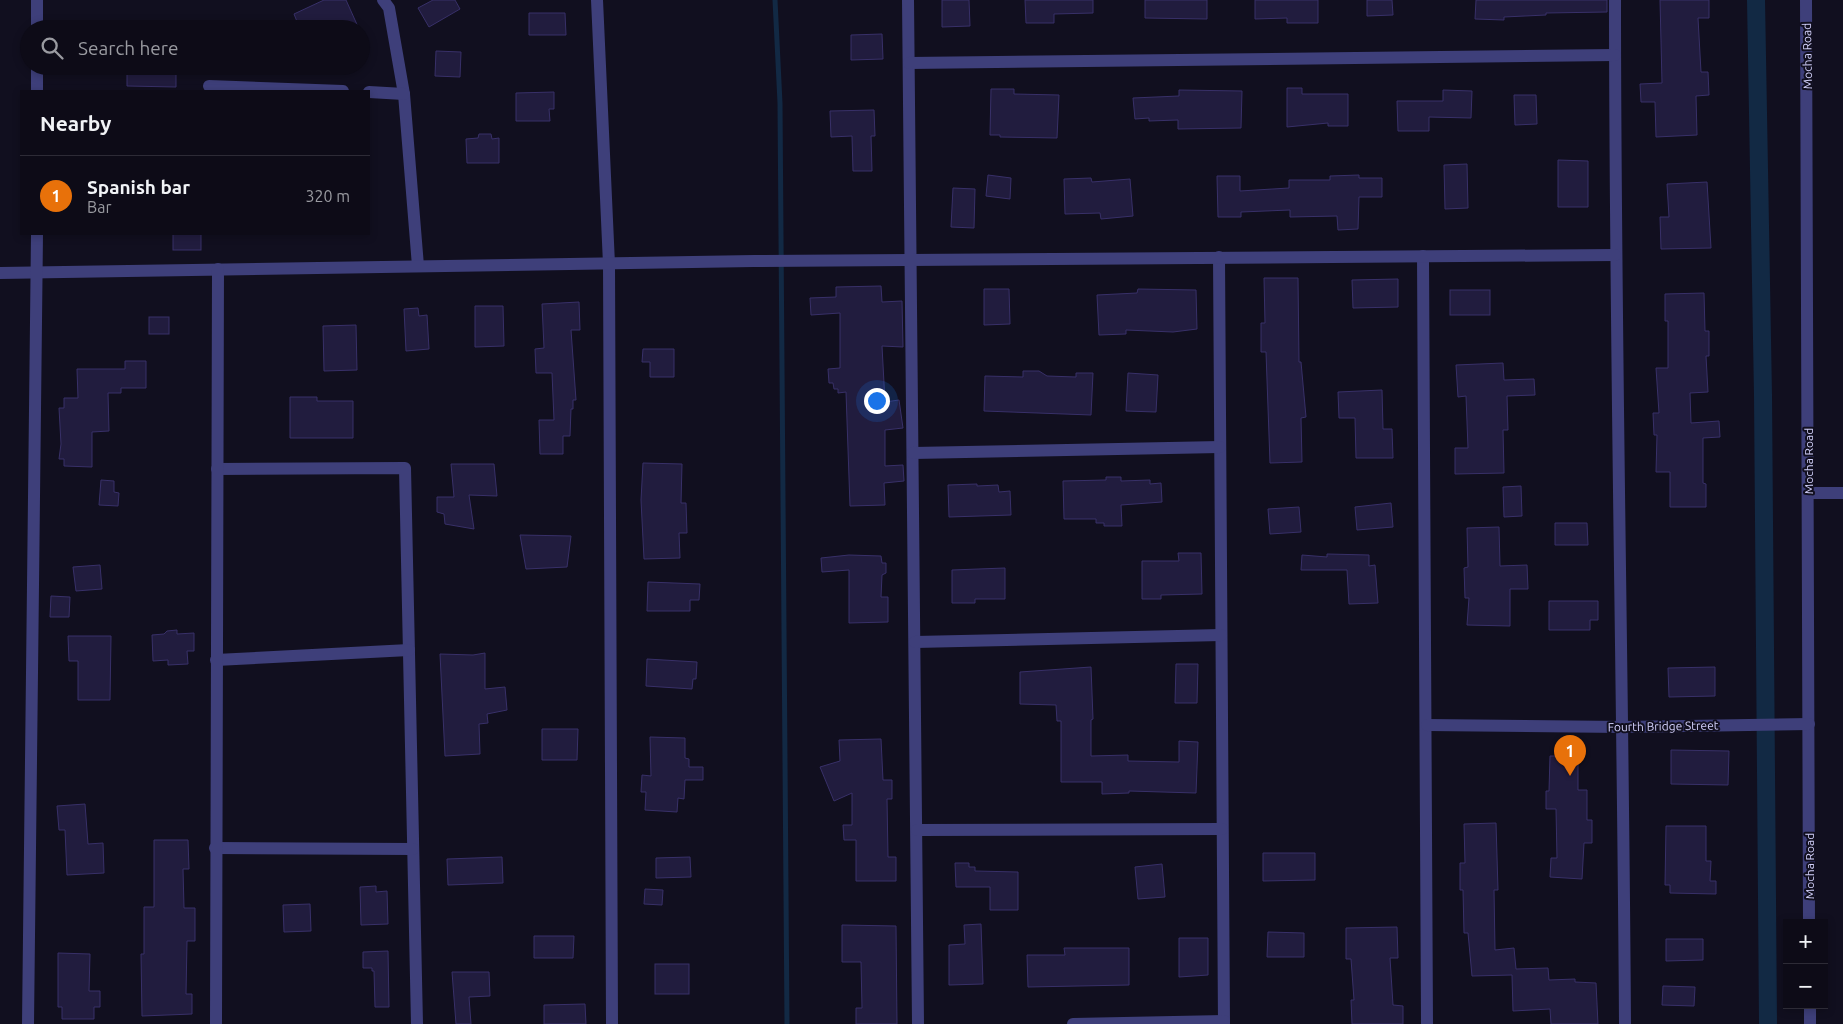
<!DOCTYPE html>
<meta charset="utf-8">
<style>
:root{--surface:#0d0b17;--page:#161420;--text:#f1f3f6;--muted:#9a9ba1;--line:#2d2b36;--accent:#14dae4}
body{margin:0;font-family:Ubuntu,sans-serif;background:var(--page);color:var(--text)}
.controls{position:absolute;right:15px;bottom:15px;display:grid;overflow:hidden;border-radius:0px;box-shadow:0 2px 8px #0003}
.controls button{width:45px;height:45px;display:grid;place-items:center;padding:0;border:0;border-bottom:1px solid var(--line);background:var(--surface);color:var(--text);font:25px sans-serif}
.you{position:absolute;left:876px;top:400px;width:18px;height:18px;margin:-12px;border:4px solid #fff;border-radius:50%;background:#1a73e8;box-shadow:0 0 0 8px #1a73e833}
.badge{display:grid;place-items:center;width:32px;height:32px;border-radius:50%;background:var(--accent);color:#fff;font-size:16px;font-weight:700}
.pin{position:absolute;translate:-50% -41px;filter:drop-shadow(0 1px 2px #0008)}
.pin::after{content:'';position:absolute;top:26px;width:18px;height:15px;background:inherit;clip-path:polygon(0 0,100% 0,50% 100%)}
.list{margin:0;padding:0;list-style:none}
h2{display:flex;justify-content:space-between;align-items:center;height:65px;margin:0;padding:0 20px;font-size:21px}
h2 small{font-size:16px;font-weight:400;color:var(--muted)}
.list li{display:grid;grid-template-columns:32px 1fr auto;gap:15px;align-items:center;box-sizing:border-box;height:80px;padding:0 20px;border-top:1px solid var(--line)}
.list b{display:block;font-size:19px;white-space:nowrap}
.list p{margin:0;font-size:16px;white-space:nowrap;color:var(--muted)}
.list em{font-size:16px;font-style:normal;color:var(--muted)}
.icon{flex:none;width:28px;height:28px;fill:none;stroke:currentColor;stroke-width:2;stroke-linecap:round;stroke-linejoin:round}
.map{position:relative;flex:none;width:1843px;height:1024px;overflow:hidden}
.search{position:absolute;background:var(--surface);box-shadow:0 2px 8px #0003;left:20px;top:20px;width:350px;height:55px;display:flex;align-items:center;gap:12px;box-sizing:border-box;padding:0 18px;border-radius:28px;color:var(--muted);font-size:19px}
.panel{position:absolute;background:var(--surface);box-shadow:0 2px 8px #0003;left:20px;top:90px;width:350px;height:145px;border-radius:0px}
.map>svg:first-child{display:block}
</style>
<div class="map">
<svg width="1843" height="1024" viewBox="0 0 1843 1024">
<rect width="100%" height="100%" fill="#110f1f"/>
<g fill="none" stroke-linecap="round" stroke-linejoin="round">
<polyline stroke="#122944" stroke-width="5" points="775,0 780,103 787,1024"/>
<polyline stroke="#122944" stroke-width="18" points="1756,0 1763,395 1768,1024"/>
</g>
<g fill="#211c3e" stroke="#383068">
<polygon points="324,0 346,0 359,29 300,29 294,14"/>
<polygon points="433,0 455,0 460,9 429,27 418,8"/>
<polygon points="942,0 969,0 970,26 942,27"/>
<polygon points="1025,0 1093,0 1093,13 1054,14 1054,23 1026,23"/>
<polygon points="1145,0 1207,0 1207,19 1145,18"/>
<polygon points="1255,0 1318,0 1318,23 1287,23 1287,18 1255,19"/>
<polygon points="1367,0 1392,0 1393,15 1367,16"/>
<polygon points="1476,0 1607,0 1607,12 1546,13 1546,15 1504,17 1504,20 1475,19"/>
<polygon points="1660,0 1709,0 1709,18 1698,18 1701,72 1708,72 1709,95 1696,96 1697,135 1656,137 1655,102 1641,102 1640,84 1662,83"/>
<polygon points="529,13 565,13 566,35 529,35"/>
<polygon points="882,34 883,59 851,60 851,35"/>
<polygon points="436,51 461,52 460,77 435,76"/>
<polygon points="127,66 176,66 176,87 127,86"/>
<polygon points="1287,88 1302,88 1302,94 1348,94 1348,126 1328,126 1328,123 1287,127"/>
<polygon points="991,89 1014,89 1014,94 1059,95 1057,138 1000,137 1000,135 990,135"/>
<polygon points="1179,90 1242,91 1241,128 1178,129 1178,120 1149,121 1149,118 1135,119 1133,98 1179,96"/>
<polygon points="1443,90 1472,91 1471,118 1429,117 1429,131 1398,131 1397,101 1443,101"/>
<polygon points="554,92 554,109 549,109 550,121 516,121 516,93"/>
<polygon points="1514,95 1536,95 1537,124 1515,125"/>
<polygon points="874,110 875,136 871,136 872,171 853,171 852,136 831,137 830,111"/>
<polygon points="479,134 491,134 492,139 499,138 499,163 467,163 466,139 478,138"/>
<polygon points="1558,160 1588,161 1588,207 1558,207"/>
<polygon points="1467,164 1468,208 1445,209 1444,165"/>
<polygon points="988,175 1011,178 1010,199 986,196"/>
<polygon points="1359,175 1359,178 1382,178 1382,197 1359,197 1358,229 1338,230 1337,216 1290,217 1290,210 1241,212 1241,217 1218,217 1217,176 1240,176 1240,191 1289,188 1289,180 1330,180 1330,176"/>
<polygon points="1091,178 1092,182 1130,179 1133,216 1101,219 1100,213 1065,214 1064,179"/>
<polygon points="1707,182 1711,248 1661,249 1660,217 1669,217 1667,184"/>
<polygon points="953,188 975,189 974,228 951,227"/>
<rect x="173" y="234" width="28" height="16"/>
<polygon points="1264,278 1298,278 1299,362 1301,362 1306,417 1301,418 1302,462 1270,463 1266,352 1261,352 1261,323 1265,323"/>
<polygon points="1398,279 1398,307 1353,308 1352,280"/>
<polygon points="881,286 882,302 902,301 903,347 882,346 885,402 899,400 903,428 885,430 885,466 903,465 904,481 884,483 885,505 850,506 846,392 838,393 838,389 834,389 833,383 829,383 828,369 840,368 840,313 811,315 810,298 836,297 836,287"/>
<polygon points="984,289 1009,289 1010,324 984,325"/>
<polygon points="1138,289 1196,290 1197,329 1173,332 1126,330 1126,334 1099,335 1097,295 1137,293"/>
<rect x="1450" y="290" width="40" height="25"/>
<polygon points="1704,293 1705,331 1709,331 1709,356 1706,356 1708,392 1690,393 1691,423 1719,421 1720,437 1703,438 1703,483 1706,484 1706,507 1670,507 1670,472 1656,472 1657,435 1654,435 1653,413 1659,413 1656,368 1668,368 1668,321 1665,321 1665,294"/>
<polygon points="579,302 580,330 571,330 576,400 573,400 573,409 571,409 570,436 563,436 563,454 540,454 539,420 554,420 552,373 536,373 535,349 544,348 542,304"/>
<polygon points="475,306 503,306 504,346 475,347"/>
<polygon points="418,308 419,316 427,315 429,349 406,351 404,309"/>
<rect x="149" y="317" width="20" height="17"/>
<polygon points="356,325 357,370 324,371 323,326"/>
<polygon points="643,349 674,349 674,377 650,377 650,362 642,362"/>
<polygon points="125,361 146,361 146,388 121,388 121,393 108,393 109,431 92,432 92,467 64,466 64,459 59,459 61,444 59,408 64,408 64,398 78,398 77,369 125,369"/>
<polygon points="1503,363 1504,380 1534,379 1535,395 1507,396 1508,430 1503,430 1504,473 1455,474 1455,448 1468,448 1466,396 1458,397 1456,365"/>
<polygon points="1023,371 1039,371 1047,376 1076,377 1076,373 1093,373 1091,415 984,411 985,376 1023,377"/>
<polygon points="1128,373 1158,375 1156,412 1126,411"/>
<polygon points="1382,390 1383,429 1392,429 1393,458 1356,458 1355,418 1339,418 1338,392"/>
<polygon points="290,397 317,397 317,401 353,401 353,438 290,438"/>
<polygon points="643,463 682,464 681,503 686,503 687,533 679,533 680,558 644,559 641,500"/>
<polygon points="451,464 494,464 497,496 469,495 474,529 445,524 444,514 437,512 437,497 454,497"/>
<polygon points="1106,477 1121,477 1121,481 1150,480 1150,484 1161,483 1162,502 1121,505 1122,526 1104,526 1104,523 1096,523 1096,519 1064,519 1063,481 1106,480"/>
<polygon points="101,480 114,481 114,492 119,493 118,506 99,505"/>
<polygon points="977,484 977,486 998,485 999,492 1010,491 1011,515 949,517 948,485"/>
<polygon points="1521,486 1522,516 1504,517 1503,487"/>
<polygon points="1391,503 1393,527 1357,530 1355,507"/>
<polygon points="1299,507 1301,532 1270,534 1268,509"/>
<polygon points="1555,523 1587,523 1588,545 1555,545"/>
<polygon points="1499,527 1500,566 1527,565 1528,589 1510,589 1510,626 1467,625 1469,598 1465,598 1464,568 1468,567 1467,528"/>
<polygon points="520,535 571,536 567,567 526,569"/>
<polygon points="1178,553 1201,553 1202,594 1161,595 1161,599 1142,599 1142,561 1179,561"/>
<polygon points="1327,554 1369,555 1369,566 1375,565 1378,603 1349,604 1347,570 1301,570 1302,555 1327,557"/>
<polygon points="849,555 881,556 882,563 886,563 886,573 882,575 881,597 888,597 888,622 849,623 849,570 822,572 821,558"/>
<polygon points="100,565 102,589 76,591 73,567"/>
<polygon points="1005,568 1005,599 975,599 975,603 952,603 952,570"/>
<polygon points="648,582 700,584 699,600 690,600 690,611 647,611"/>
<polygon points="51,596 70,597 69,617 50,617"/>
<polygon points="1549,601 1598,601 1598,620 1590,620 1590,630 1549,630"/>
<polygon points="177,630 177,634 194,633 194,651 187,651 188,664 168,665 168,660 153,661 152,635 164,634 167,631"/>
<polygon points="68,636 111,636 110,700 78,700 78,661 69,661"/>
<polygon points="485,653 485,689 505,687 507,710 487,714 488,723 479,724 480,754 445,756 440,654 473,655"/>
<polygon points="647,659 697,662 696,679 693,679 692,689 646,686"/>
<polygon points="1176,664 1198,664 1197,703 1175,703"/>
<polygon points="1091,667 1093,719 1091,720 1091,756 1128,755 1128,761 1179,762 1179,741 1198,742 1196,793 1129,791 1129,793 1102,794 1102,782 1061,782 1061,721 1057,721 1056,705 1020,704 1020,672"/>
<polygon points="1715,667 1715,696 1669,697 1668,668"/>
<polygon points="542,729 578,729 577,760 542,760"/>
<polygon points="650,737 685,738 685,758 689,759 689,767 703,767 703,780 685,780 684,799 678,798 677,812 645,810 646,792 641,792 642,775 651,776"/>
<polygon points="881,739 883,780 892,780 892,799 887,799 888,857 896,857 896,881 856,881 856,840 844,840 843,825 852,825 852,793 834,801 820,767 840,761 839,740"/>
<polygon points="1671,750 1729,751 1728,785 1671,784"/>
<polygon points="1550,756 1578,756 1578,790 1587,790 1587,820 1592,820 1592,843 1584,843 1582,879 1550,877 1551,858 1557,858 1556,809 1546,809 1546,791 1549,791"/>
<polygon points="85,804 88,844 103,843 104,873 67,875 65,830 59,830 57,806"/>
<polygon points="1496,823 1498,890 1494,890 1495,950 1514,948 1516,969 1548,968 1549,980 1575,979 1575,982 1596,983 1598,1024 1551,1024 1550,1009 1513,1011 1512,975 1472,976 1468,933 1464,933 1463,890 1460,890 1460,863 1465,863 1464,824"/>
<polygon points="1666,826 1706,826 1706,861 1711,861 1710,881 1716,881 1716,894 1670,893 1670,885 1665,885"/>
<polygon points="154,840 188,840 189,869 183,869 184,908 195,908 195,941 187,941 186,994 192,994 192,1014 142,1016 141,954 144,954 144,907 154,907"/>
<polygon points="1263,853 1315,853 1315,880 1263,881"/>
<polygon points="502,857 503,883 448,885 447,859"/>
<polygon points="690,857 691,877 656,878 656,858"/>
<polygon points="955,863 969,863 969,867 975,867 975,871 1018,872 1018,910 990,910 990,887 956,887"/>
<polygon points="1162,864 1165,897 1138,899 1135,867"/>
<polygon points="376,886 376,892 387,891 388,924 361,925 360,887"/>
<polygon points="645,889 663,890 662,905 644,904"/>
<polygon points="310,904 311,931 284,932 283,905"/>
<polygon points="981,924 983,984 949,985 949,945 965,944 964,925"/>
<polygon points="842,925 896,926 897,1024 856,1024 856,1008 862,1008 861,962 842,962"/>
<polygon points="1397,927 1398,958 1390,958 1393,1005 1403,1006 1403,1024 1352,1024 1351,1000 1354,1000 1351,959 1346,959 1346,928"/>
<polygon points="1268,932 1304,933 1304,957 1267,957"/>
<polygon points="534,936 574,936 573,958 534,958"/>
<polygon points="1179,938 1208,938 1208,975 1179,977"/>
<polygon points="1666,939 1703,939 1703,960 1666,961"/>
<polygon points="1064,948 1129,948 1129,985 1028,987 1027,955 1065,955"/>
<polygon points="388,951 389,1007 375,1007 374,971 372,971 372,968 363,968 363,952"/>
<polygon points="58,953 90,954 89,991 100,991 100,1007 94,1007 94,1019 62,1019 62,1007 58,1007"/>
<rect x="655" y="964" width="34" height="30"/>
<polygon points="452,972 489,972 490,996 469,997 471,1024 456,1024"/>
<polygon points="1663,986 1695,987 1694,1006 1662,1005"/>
<polygon points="585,1004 586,1024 544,1024 544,1005"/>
</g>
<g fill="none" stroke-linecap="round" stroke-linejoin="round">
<g stroke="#3e3f7a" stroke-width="12">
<polyline points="383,0 389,8 404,94 418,266"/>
<polyline points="597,0 609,264 612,1024"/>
<polyline points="908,0 918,1024"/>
<path d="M1615 0C1615 341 1623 683 1625 1024"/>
<polyline points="1806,0 1809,923"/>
<polyline points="37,29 37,0"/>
<polyline points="909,63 1615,55"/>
<polyline points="209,86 343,91"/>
<polyline points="37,91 37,66"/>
<polyline points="369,92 404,94"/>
<polyline points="1423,256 1427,1024"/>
<polyline points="1219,257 1224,1024"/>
<polyline points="0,273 754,261 1615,255"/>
<polyline points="913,453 1220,447"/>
<polyline points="217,469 405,468 417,1024"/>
<polyline points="1808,493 1843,493"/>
<polyline points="915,642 1221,635"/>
<polyline points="216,660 409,650"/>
<polyline points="1427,725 1623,727 1809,724"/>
<polyline points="917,830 1222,829"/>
<polyline points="215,848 413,849"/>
<polyline points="1810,1005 1810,1024"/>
<polyline points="28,1024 37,234"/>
<polyline points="216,1024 218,269"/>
<polyline points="1073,1024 1224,1021"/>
</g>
</g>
<g text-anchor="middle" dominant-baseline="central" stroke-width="4" stroke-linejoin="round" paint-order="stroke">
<g font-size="12" fill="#d3d1fb" stroke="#110f1f">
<text transform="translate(1807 56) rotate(-91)">Mocha Road</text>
<text transform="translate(1808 461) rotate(-90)">Mocha Road</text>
<text transform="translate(1663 726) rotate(-1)">Fourth Bridge Street</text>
<text transform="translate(1809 866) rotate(-90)">Mocha Road</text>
</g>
</g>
</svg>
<div class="controls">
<button>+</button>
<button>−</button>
</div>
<div class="you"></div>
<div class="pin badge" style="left:1570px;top:776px;background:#e8710a">1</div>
<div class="search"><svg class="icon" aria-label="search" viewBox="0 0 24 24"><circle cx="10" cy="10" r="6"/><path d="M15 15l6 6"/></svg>Search here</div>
<section class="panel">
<h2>Nearby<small></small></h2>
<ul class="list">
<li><span class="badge" style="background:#e8710a">1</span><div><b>Spanish bar</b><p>Bar</p></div><em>320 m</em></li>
</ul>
</section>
</div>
